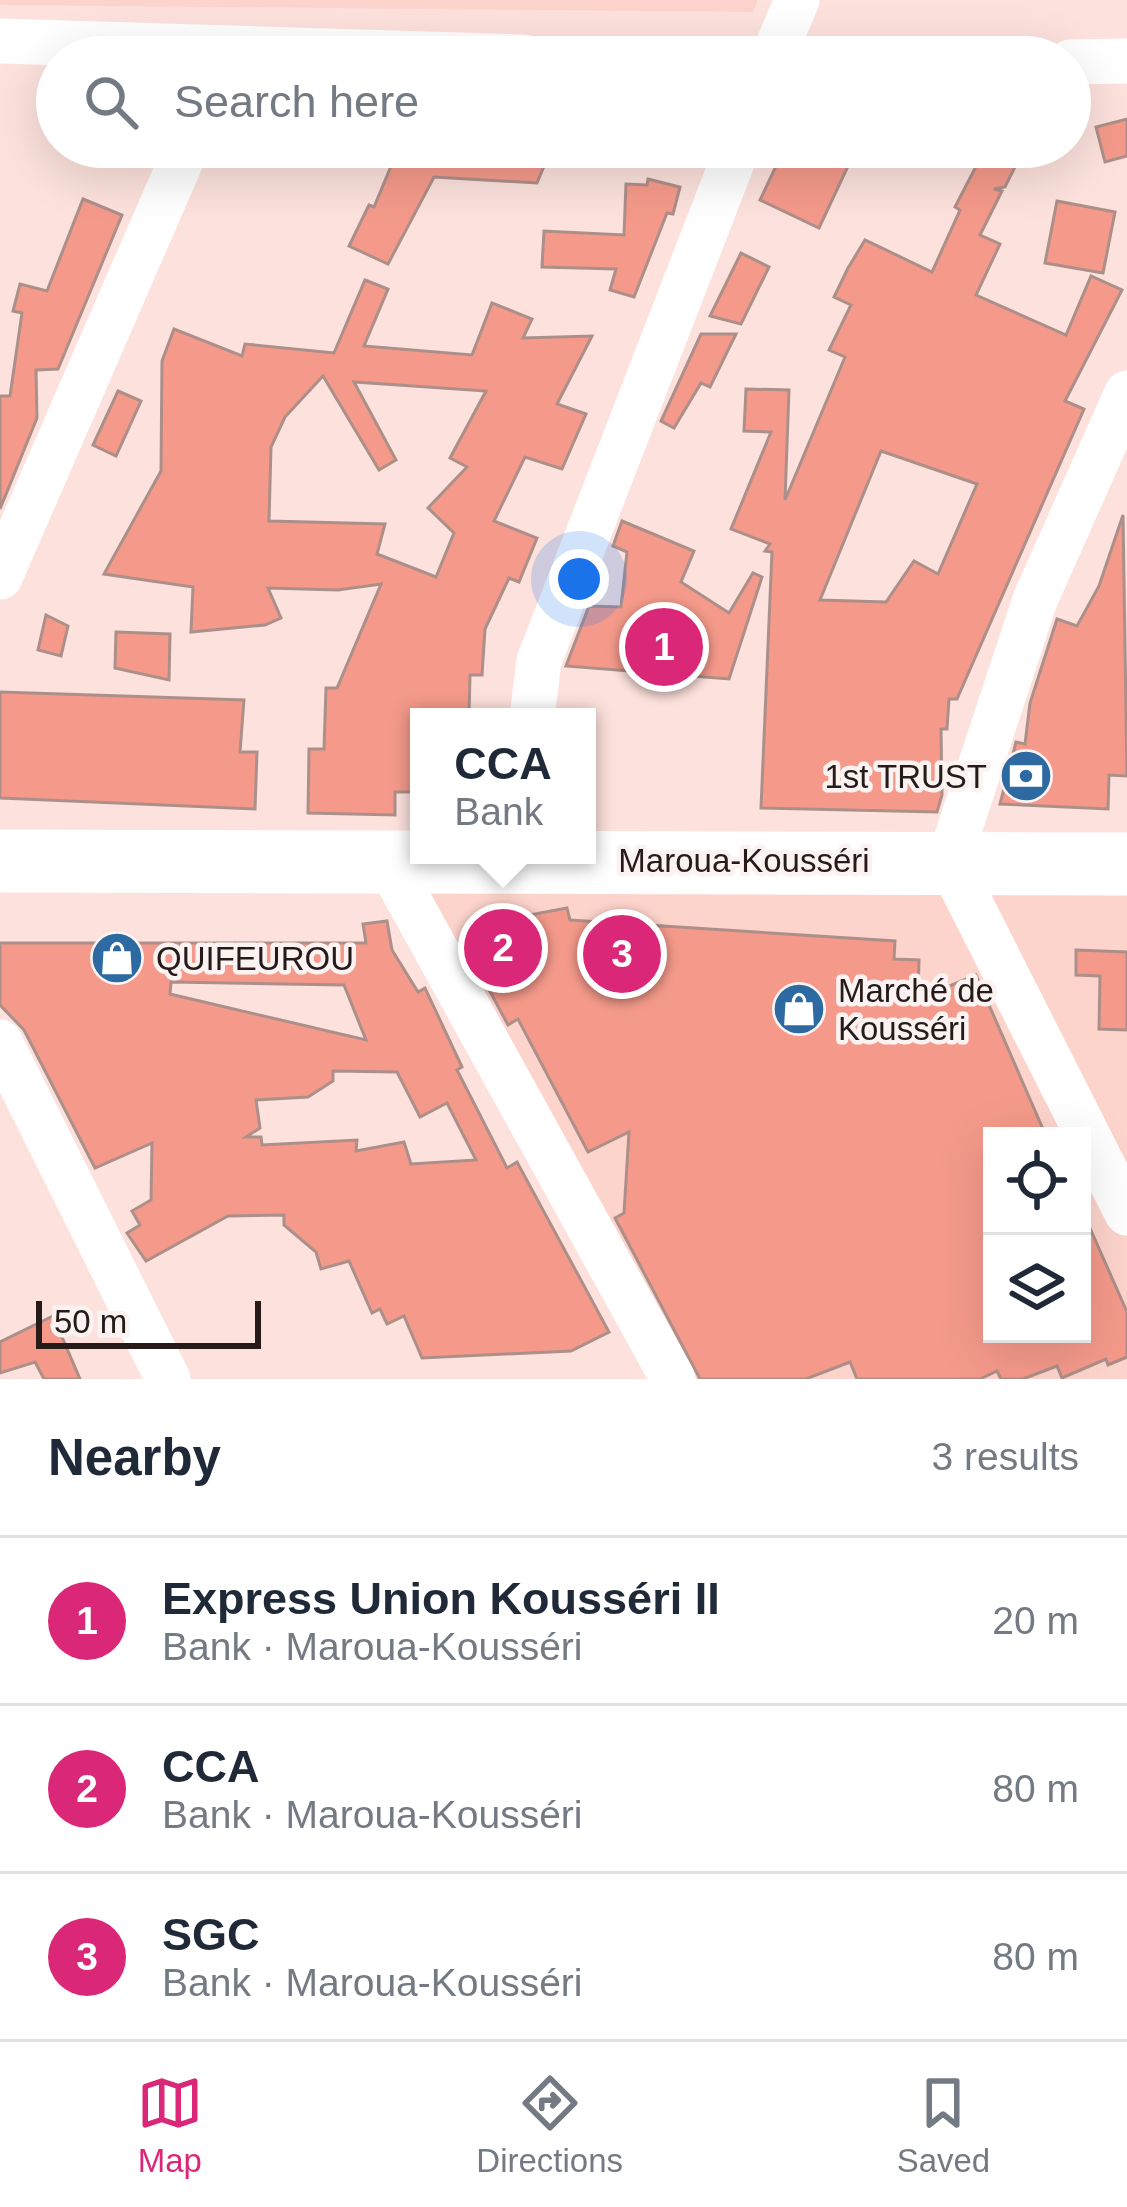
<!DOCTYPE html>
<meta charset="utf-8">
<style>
:root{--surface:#fff;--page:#f2f2f3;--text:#1f2937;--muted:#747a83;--line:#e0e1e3;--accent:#db2777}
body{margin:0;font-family:Arial,sans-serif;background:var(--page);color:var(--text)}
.controls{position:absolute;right:36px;bottom:36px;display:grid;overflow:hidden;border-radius:0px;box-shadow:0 12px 48px #0002}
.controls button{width:108px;height:108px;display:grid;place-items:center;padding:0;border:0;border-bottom:3px solid var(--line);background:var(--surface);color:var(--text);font:60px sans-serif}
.scale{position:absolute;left:36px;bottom:30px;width:225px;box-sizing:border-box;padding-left:12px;border:6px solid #261b19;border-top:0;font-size:33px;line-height:42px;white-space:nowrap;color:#261b19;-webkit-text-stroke:9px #faf3f2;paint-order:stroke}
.you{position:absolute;left:579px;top:579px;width:42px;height:42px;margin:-30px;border:9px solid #fff;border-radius:50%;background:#1a73e8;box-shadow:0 0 0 18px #1a73e833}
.badge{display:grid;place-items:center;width:78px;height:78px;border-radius:50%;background:var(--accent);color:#fff;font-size:39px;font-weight:700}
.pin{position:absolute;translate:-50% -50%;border:6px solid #fff;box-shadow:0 3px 12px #0006}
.popup{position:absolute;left:410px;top:708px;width:186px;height:156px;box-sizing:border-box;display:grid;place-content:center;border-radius:0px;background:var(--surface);filter:drop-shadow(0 3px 9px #0005);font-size:39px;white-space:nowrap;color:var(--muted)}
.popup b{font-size:45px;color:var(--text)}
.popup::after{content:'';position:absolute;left:50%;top:100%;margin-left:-24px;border:24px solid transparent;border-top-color:var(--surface)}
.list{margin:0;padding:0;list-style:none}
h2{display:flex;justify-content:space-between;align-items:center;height:156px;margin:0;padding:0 48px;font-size:51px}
h2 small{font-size:39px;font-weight:400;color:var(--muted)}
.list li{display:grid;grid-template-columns:78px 1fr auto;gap:36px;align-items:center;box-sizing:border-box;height:168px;padding:0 48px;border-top:3px solid var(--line)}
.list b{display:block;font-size:45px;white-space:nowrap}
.list p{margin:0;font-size:39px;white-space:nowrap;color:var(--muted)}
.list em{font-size:39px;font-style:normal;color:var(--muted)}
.icon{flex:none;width:66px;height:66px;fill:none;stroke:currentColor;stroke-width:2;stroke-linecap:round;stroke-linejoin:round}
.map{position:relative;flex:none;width:1127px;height:1379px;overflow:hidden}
.search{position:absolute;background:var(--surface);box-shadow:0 12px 48px #0002;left:36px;right:36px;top:36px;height:132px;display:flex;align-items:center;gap:30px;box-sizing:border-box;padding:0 42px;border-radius:66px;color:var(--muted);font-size:45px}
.sheet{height:660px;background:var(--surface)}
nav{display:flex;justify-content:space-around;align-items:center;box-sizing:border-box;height:168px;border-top:3px solid var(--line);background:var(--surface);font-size:33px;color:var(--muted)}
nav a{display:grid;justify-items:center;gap:6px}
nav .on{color:var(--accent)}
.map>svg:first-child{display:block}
</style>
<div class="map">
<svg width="1127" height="1379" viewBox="0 0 1127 1379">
<rect width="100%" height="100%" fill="#fce1dc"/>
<g fill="#fdd4cc" fill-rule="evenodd">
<polygon points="0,0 758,0 753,12 0,5"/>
<path d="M396 871 1127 882V1379H674ZM992 1136H1082V1334H992Z"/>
</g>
<g fill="#f59a8b" stroke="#ad8f89" stroke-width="3" fill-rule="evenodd">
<polygon points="1127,119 1127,156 1105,162 1096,127"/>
<polygon points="399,147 552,147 537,183 434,177 388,264 349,246 369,205 374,207"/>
<polygon points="785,147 857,147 819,228 760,200"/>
<path d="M986 147H1025L1005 187 994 189 1002 191 980 235 1000 244 976 295 1066 335 1091 276 1122 290 1065 401 1084 409 957 699H949L947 729H941L942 795 937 812 761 808 772 552 765 551 770 544 731 529 771 432 744 431 746 389 789 390 785 500 845 357 829 350 851 305 834 297 848 268 865 240 932 272 960 210 955 207ZM881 451 977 484 938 574 914 561 886 602 820 600Z"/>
<polygon points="648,179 680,187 673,214 667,213 634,297 610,290 616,269 542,267 544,231 624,235 626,184 647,185"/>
<polygon points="83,199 122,215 58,369 36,370 37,418 0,509 0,396 10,396 22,313 13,311 20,284 47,291"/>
<polygon points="1057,201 1115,212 1103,273 1045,263"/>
<polygon points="741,253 769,267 741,324 710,316"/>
<path d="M365 280 388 289 364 346 472 355 492 303 532 319 523 338 592 336 557 404 586 414 562 469 525 457 494 521 537 538 519 582 509 578 485 629 482 675H470L469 717H419V792H395V815L308 813 309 749H324L326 688H337L381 584 338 590 268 588 281 618 265 625 191 632 193 587 104 574 161 471 162 361 174 329 242 356 245 344 334 353ZM323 376 379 470 396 460 354 382 486 391 450 458 467 467 428 508 454 533 436 577 377 554 385 524 269 521 271 447 285 417Z"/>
<polygon points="701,334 736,334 710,387 701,383 674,428 661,421"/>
<polygon points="118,391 141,401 116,456 93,445"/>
<polygon points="1123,515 1127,776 1109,775 1108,809 1000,804 1016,742 1025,744 1030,703 1057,619 1077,626 1099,586"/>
<polygon points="622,521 694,551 681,582 729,613 753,573 762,577 729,679 566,666 589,606 621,607 627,552 613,546"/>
<polygon points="46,615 68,626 61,656 38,650"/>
<polygon points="116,632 170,634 169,680 115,668"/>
<polygon points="0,692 244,700 240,752 257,752 255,809 0,798"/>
<polygon points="567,908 570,920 895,941 894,959 919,960 918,999 976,975 1046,1136 992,1136 992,1334 1082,1334 1082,1210 1127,1312 1127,1357 1108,1365 1106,1359 1062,1378 1057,1366 1023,1379 1001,1379 997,1371 980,1379 857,1379 850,1362 806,1379 700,1379 615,1218 624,1213 629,1132 588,1152 518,1019 508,1025 486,984 476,925"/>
<path d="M387 921 392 950 418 992 425 988 462 1067 457 1070 507 1168 517 1162 609 1332 571 1351 422 1358 404 1316 387 1324 380 1309 372 1313 349 1261 321 1269 316 1252 284 1225V1215L228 1216 146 1261 127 1233 140 1225 132 1211 151 1200 152 1143 95 1168 24 1030 0 1005V943H366L363 924ZM171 982 344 985 366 1040 170 994ZM333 1071 397 1072 420 1117 447 1103 476 1160 411 1164 404 1142 356 1151 357 1140 262 1145 261 1137H246L260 1128 256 1100 308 1097 333 1081Z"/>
<polygon points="1076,950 1127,952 1127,1030 1099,1029 1100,976 1076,975"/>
<polygon points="53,1316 80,1379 44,1379 35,1362 0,1373 0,1342"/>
</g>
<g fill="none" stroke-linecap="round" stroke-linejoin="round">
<g stroke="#fff" stroke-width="45">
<polyline points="0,41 524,57"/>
<polyline points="773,57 797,0"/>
<polyline points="1070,62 1127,61"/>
<polyline points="1127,393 1035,600 949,861 1127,1213"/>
<polyline points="0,577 187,147"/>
<polyline points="532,717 539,661 738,147"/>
<polyline points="386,859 673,1379"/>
<polyline points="0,1042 168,1379"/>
</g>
<polyline stroke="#fff" stroke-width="63" points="0,861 1127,864"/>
</g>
<defs>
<g id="bank-disc" transform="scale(2.7)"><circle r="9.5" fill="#2c6aa1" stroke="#faf3f2"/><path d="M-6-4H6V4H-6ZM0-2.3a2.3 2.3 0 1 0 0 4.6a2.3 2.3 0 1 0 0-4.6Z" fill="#fff"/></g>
<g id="shop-disc" transform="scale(2.7)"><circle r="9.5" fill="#2c6aa1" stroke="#faf3f2"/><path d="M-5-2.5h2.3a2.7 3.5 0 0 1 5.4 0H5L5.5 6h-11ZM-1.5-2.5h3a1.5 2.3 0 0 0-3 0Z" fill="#fff"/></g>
</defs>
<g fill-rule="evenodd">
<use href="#bank-disc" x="1026" y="776"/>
<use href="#shop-disc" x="117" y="958"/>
<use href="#shop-disc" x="799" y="1009"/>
</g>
<g text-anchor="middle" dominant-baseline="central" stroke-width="9" stroke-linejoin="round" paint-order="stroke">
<g font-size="33" fill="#261b19" stroke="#faf3f2" text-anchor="start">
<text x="987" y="776" text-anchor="end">1st TRUST</text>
<text x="156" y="958">QUIFEUROU</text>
<text x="838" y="990">Marché de<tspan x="838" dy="38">Kousséri</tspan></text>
</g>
<g font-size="33" fill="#261b19" stroke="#faf3f2">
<text x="744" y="860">Maroua-Kousséri</text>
</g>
</g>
</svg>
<div class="controls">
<button><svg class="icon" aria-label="locate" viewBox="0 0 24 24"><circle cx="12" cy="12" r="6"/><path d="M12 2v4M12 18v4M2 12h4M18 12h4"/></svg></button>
<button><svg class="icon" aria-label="layers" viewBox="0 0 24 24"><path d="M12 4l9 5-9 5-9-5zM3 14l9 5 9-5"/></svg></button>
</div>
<div class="scale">50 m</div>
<div class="you"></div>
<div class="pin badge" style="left:664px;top:647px">1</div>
<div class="pin badge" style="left:503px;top:948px">2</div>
<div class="popup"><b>CCA</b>Bank</div>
<div class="pin badge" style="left:622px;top:954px">3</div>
<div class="search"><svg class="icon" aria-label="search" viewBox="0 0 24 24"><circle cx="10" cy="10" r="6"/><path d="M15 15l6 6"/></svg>Search here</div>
</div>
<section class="sheet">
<h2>Nearby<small>3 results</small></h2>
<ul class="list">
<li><span class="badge">1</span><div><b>Express Union Kousséri II</b><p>Bank · Maroua-Kousséri</p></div><em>20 m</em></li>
<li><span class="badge">2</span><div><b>CCA</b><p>Bank · Maroua-Kousséri</p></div><em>80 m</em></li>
<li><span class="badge">3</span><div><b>SGC</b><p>Bank · Maroua-Kousséri</p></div><em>80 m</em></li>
</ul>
</section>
<nav>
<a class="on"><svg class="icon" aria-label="map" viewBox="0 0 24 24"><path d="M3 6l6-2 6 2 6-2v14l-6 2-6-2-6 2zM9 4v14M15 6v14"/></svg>Map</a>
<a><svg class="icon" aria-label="directions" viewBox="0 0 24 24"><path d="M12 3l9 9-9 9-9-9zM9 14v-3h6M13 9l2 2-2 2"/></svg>Directions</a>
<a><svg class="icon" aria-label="saved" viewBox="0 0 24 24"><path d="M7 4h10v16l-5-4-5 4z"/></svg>Saved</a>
</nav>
